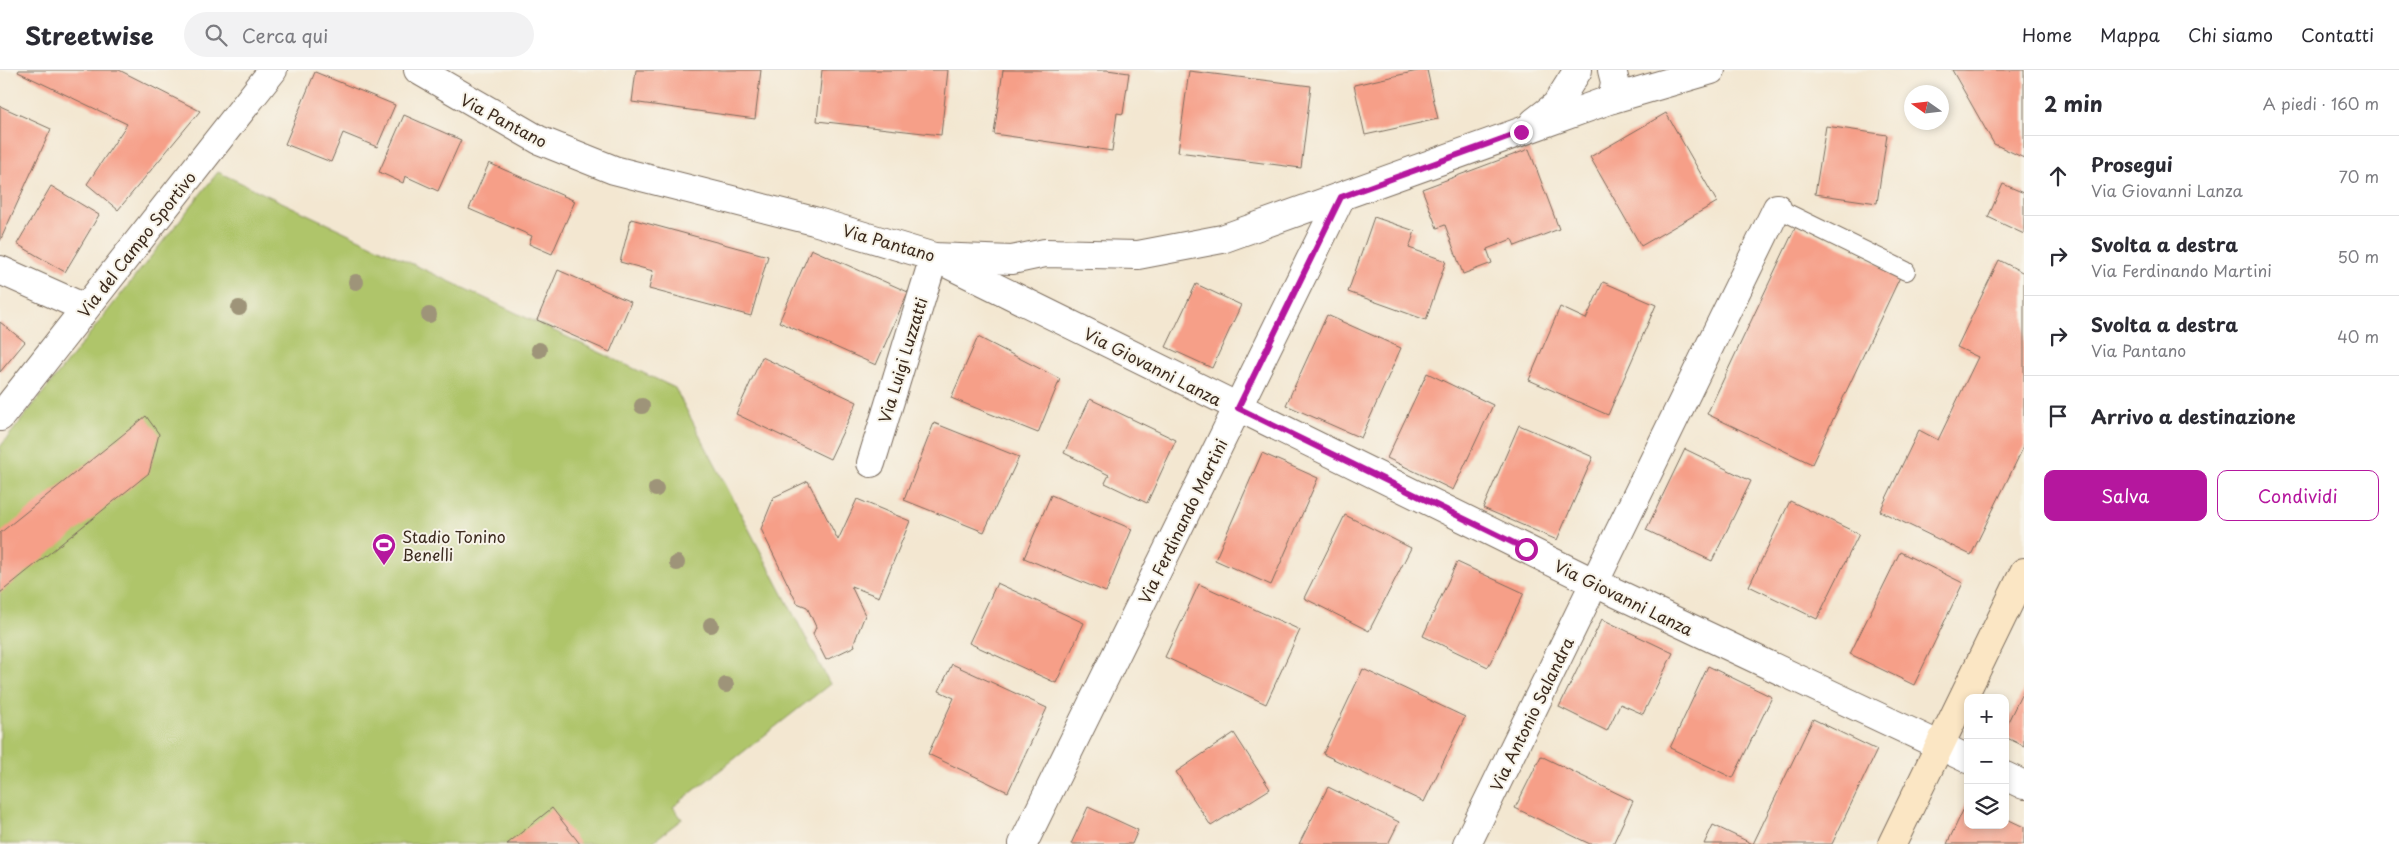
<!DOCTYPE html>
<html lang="it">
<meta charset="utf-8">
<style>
:root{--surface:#fff;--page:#f2f2f3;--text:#2b2b33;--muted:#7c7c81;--line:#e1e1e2;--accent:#b5179e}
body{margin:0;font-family:"Playpen Sans",sans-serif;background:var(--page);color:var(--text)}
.controls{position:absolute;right:15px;bottom:15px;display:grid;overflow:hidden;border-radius:10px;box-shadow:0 2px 8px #0003}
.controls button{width:45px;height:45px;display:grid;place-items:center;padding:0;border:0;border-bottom:1px solid var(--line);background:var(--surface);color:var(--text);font:25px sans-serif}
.compass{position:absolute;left:1904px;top:15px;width:45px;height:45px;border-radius:50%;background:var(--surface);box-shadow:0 2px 8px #0003;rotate:284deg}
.stop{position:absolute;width:15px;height:15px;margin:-11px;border:4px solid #b5179e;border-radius:50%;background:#fff}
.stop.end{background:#b5179e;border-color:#fff;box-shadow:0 1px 5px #0008}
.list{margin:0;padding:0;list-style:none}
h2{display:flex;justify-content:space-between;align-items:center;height:65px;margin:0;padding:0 20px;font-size:21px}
h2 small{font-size:16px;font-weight:400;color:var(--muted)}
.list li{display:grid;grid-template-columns:32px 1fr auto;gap:15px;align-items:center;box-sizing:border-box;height:80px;padding:0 20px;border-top:1px solid var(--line)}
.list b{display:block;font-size:19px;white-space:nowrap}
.list p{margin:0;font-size:16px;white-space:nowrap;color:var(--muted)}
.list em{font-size:16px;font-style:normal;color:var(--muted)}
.actions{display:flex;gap:10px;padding:15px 20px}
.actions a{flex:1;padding:11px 0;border:1px solid var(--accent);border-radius:10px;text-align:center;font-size:18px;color:var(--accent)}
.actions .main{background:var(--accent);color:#fff}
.icon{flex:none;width:28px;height:28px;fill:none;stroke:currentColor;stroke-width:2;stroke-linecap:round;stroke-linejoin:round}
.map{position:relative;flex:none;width:2024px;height:774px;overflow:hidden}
header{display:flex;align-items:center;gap:30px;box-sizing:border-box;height:70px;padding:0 25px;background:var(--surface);border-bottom:1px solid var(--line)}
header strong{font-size:24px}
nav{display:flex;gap:28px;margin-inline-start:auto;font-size:18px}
.search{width:350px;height:45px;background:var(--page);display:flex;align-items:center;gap:12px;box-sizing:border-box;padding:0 18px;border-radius:28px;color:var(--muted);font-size:19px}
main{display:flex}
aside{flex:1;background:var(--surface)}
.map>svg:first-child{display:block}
</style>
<header>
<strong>Streetwise</strong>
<div class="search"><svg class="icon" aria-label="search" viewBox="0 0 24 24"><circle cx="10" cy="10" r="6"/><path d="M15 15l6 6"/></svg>Cerca qui</div>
<nav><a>Home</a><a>Mappa</a><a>Chi siamo</a><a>Contatti</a></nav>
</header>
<main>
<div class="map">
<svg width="2024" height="774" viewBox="0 0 2024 774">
<rect width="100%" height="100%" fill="#f7f3e8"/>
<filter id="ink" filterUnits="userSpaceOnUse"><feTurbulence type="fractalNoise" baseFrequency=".02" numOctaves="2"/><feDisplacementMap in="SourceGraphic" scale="10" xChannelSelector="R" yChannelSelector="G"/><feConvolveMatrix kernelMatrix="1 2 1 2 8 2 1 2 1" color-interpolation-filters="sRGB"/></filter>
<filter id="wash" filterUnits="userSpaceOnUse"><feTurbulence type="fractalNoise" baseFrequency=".0096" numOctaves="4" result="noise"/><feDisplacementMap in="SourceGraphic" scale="20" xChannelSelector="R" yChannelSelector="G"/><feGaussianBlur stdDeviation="1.12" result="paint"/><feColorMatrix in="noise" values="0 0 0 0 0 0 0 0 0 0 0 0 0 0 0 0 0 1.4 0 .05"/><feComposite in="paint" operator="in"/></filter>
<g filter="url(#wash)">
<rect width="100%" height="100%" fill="#f3e7d1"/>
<polygon fill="#afc56a" stroke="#757844" points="218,102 675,318 830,614 673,737 682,749 650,774 0,774 0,377"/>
<g id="blocks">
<g fill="#f69f88">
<polygon points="19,0 119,0 200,41 118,140 87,114 127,54 18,2"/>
<polygon points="636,0 761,0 755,49 632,32"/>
<polygon points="822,0 948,0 941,65 817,51"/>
<polygon points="1003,0 1107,0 1129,3 1123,44 1117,43 1112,81 994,64"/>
<polygon points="1422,0 1427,0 1438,49 1365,65 1354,15"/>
<polygon points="1952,0 2024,0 2024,88 1994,74"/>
<polygon points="1189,1 1311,16 1301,98 1178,82"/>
<polygon points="315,2 395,35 377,77 343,63 331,92 285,74"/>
<polygon points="0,36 51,59 0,171"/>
<polygon points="1666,43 1717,132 1641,176 1590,87"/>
<polygon points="404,45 461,70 438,121 405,106 403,113 379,102"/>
<polygon points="1826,56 1887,65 1877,133 1815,124"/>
<polygon points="1529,79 1559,159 1515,176 1512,169 1487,179 1492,193 1463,204 1445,155 1437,158 1422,119"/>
<polygon points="489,93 575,131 552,184 529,174 532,166 469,139"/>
<polygon points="2003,114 2024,123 2024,164 1988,147"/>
<polygon points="51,116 99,145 65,202 17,174"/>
<polygon points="1374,147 1415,161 1409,178 1446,191 1426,250 1348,222"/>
<polygon points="631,149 768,186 751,246 649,219 653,201 620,192"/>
<polygon points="1796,156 1901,205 1812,394 1707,344"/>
<polygon points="811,179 908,222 876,295 779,252"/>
<polygon points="1999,190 2024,203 2024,376 1971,485 1880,441 1919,360 1938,370 1978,287 1957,277"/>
<polygon points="558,200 631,232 610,282 537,250"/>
<polygon points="1603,212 1656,235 1608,345 1529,310 1560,237 1586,249"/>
<polygon points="1196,214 1241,235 1212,298 1166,277"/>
<polygon points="1327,245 1401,278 1361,368 1286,335"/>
<polygon points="0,252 25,272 0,302"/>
<polygon points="978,267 1060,309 1038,363 951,328"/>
<polygon points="762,287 857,332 830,389 736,344"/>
<polygon points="1427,303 1493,335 1453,420 1387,388"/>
<polygon points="1090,329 1176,370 1147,433 1105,413 1109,405 1064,383"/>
<polygon points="146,346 159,364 149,403 0,523 0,463"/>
<polygon points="934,353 1019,387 984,462 904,430"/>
<polygon points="1519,355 1593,387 1557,470 1483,438"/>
<polygon points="1685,379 1751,411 1712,491 1646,460"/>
<polygon points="1262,383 1318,408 1271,515 1215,490"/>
<polygon points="808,411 838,470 857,429 910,451 879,527 851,516 865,545 854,573 855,576 826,590 813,564 816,557 807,537 797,533 761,459 774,427"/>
<polygon points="1051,425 1132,459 1106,522 1024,488"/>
<polygon points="1790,431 1859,464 1817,549 1749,516"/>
<polygon points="1345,445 1411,478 1369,561 1304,528"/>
<polygon points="1900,482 1963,513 1914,615 1850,584"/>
<polygon points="1457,492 1524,523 1488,597 1423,566"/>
<polygon points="997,513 1084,553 1056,613 969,573"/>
<polygon points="1199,514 1300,560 1266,634 1165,587"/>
<polygon points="1602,549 1673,583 1643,644 1620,634 1607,661 1559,637"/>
<polygon points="952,594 1047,638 1008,722 928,684 954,628 939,621"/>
<polygon points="1708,596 1772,627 1733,708 1670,678"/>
<polygon points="1363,599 1465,647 1424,732 1323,684"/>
<polygon points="2024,619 2024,676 2005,667 2005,658"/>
<polygon points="1813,649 1877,680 1832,774 1704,774 1713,755 1753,774"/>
<polygon points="1234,663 1270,719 1211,756 1176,702"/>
<polygon points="1541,686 1633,731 1613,774 1590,774 1515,738"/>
<polygon points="1328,717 1399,752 1388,774 1299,774"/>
<polygon points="1968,730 1968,755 2005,755 2005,748 2024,757 2024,774 1947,774"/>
<polygon points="1088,737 1138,760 1132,774 1071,774"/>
<polygon points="552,738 580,774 507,774"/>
</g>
</g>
</g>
<g filter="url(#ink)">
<use href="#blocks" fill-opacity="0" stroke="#7b6c5d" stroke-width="1"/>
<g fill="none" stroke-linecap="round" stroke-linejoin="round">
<g stroke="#7b6c5d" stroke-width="20">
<polyline id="lane" points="1777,138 1906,201"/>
</g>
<g stroke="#7b6c5d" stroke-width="30">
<g id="street">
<polyline points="418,0 539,70 614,100 814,151 934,187 1012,190 1045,183 1138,185 1222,169 1612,29 1711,0"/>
<polyline points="1612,29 1615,12 1612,0"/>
<polyline points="1534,52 1556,35 1578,0"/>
<polyline points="944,192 1595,513 1968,689"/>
<polyline points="0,200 85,238"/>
<polyline points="0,347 273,0"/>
<polyline points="871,393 934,187"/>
<polyline points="2005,706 2024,715"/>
<polyline points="1023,774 1341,127"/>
<polyline points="1467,774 1777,138"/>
</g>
</g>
<g stroke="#7b6c5d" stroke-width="30">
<polyline id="secondary" points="1892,774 2024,502"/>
</g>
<use href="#lane" stroke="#fff" stroke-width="18"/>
<use href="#street" stroke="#fff" stroke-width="28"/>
<use href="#secondary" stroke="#fbe6c4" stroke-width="28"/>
</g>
<g fill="#9e9479">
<circle cx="356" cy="212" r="8"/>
<circle cx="239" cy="238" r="8"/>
<circle cx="429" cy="245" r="8"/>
<circle cx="539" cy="280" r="8"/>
<circle cx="642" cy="336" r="8"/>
<circle cx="656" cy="419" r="8"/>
<circle cx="677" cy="493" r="8"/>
<circle cx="711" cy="555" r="8"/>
<circle cx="726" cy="615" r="8"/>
</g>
</g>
<g fill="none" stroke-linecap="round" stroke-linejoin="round" filter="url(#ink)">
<polyline stroke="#b5179e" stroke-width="6" points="1521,62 1341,127 1238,338 1526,479"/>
</g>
<defs>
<g id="stadium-pin" transform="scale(1.25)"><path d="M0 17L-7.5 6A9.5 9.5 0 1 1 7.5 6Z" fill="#b5179e" stroke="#f7f3e8"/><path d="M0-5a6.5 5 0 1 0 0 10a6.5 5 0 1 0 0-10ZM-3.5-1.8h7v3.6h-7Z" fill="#fff"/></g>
</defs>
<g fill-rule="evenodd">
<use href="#stadium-pin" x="384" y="475"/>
</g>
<g text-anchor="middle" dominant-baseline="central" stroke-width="4" stroke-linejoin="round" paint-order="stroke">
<g font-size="16" fill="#3b2a1e" stroke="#f7f3e8">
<text transform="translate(504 50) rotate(28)">Via Pantano</text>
<text transform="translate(889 172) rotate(16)">Via Pantano</text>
<text transform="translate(136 174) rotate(-52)">Via del Campo Sportivo</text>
<text transform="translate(902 290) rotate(-73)">Via Luigi Luzzatti</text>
<text transform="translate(1153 296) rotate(27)">Via Giovanni Lanza</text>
<text transform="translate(1182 451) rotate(-64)">Via Ferdinando Martini</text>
<text transform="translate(1624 527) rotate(26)">Via Giovanni Lanza</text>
<text transform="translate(1531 644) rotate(-64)">Via Antonio Salandra</text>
</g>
<g font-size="16" fill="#3b2a1e" stroke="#f7f3e8" text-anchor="start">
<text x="402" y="466">Stadio Tonino<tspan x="402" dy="18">Benelli</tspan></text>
</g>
</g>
</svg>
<div class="controls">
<button>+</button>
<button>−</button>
<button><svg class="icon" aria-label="layers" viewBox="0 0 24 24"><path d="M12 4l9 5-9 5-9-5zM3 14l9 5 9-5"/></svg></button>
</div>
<svg class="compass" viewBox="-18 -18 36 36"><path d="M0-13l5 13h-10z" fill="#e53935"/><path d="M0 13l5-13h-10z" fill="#7c7c81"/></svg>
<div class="stop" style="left:1526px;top:479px"></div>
<div class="stop end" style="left:1521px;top:62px"></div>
</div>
<aside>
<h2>2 min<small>A piedi · 160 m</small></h2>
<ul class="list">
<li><svg class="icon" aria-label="ahead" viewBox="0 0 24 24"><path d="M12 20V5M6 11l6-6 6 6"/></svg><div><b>Prosegui</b><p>Via Giovanni Lanza</p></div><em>70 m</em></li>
<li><svg class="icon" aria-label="right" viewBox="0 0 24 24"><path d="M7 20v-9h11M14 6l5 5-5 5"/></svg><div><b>Svolta a destra</b><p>Via Ferdinando Martini</p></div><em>50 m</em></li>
<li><svg class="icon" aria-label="right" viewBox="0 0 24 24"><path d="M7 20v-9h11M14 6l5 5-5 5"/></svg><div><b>Svolta a destra</b><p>Via Pantano</p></div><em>40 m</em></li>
<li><svg class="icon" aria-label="arrive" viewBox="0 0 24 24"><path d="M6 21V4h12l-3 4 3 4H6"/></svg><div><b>Arrivo a destinazione</b></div></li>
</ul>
<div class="actions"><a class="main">Salva</a><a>Condividi</a></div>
</aside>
</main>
